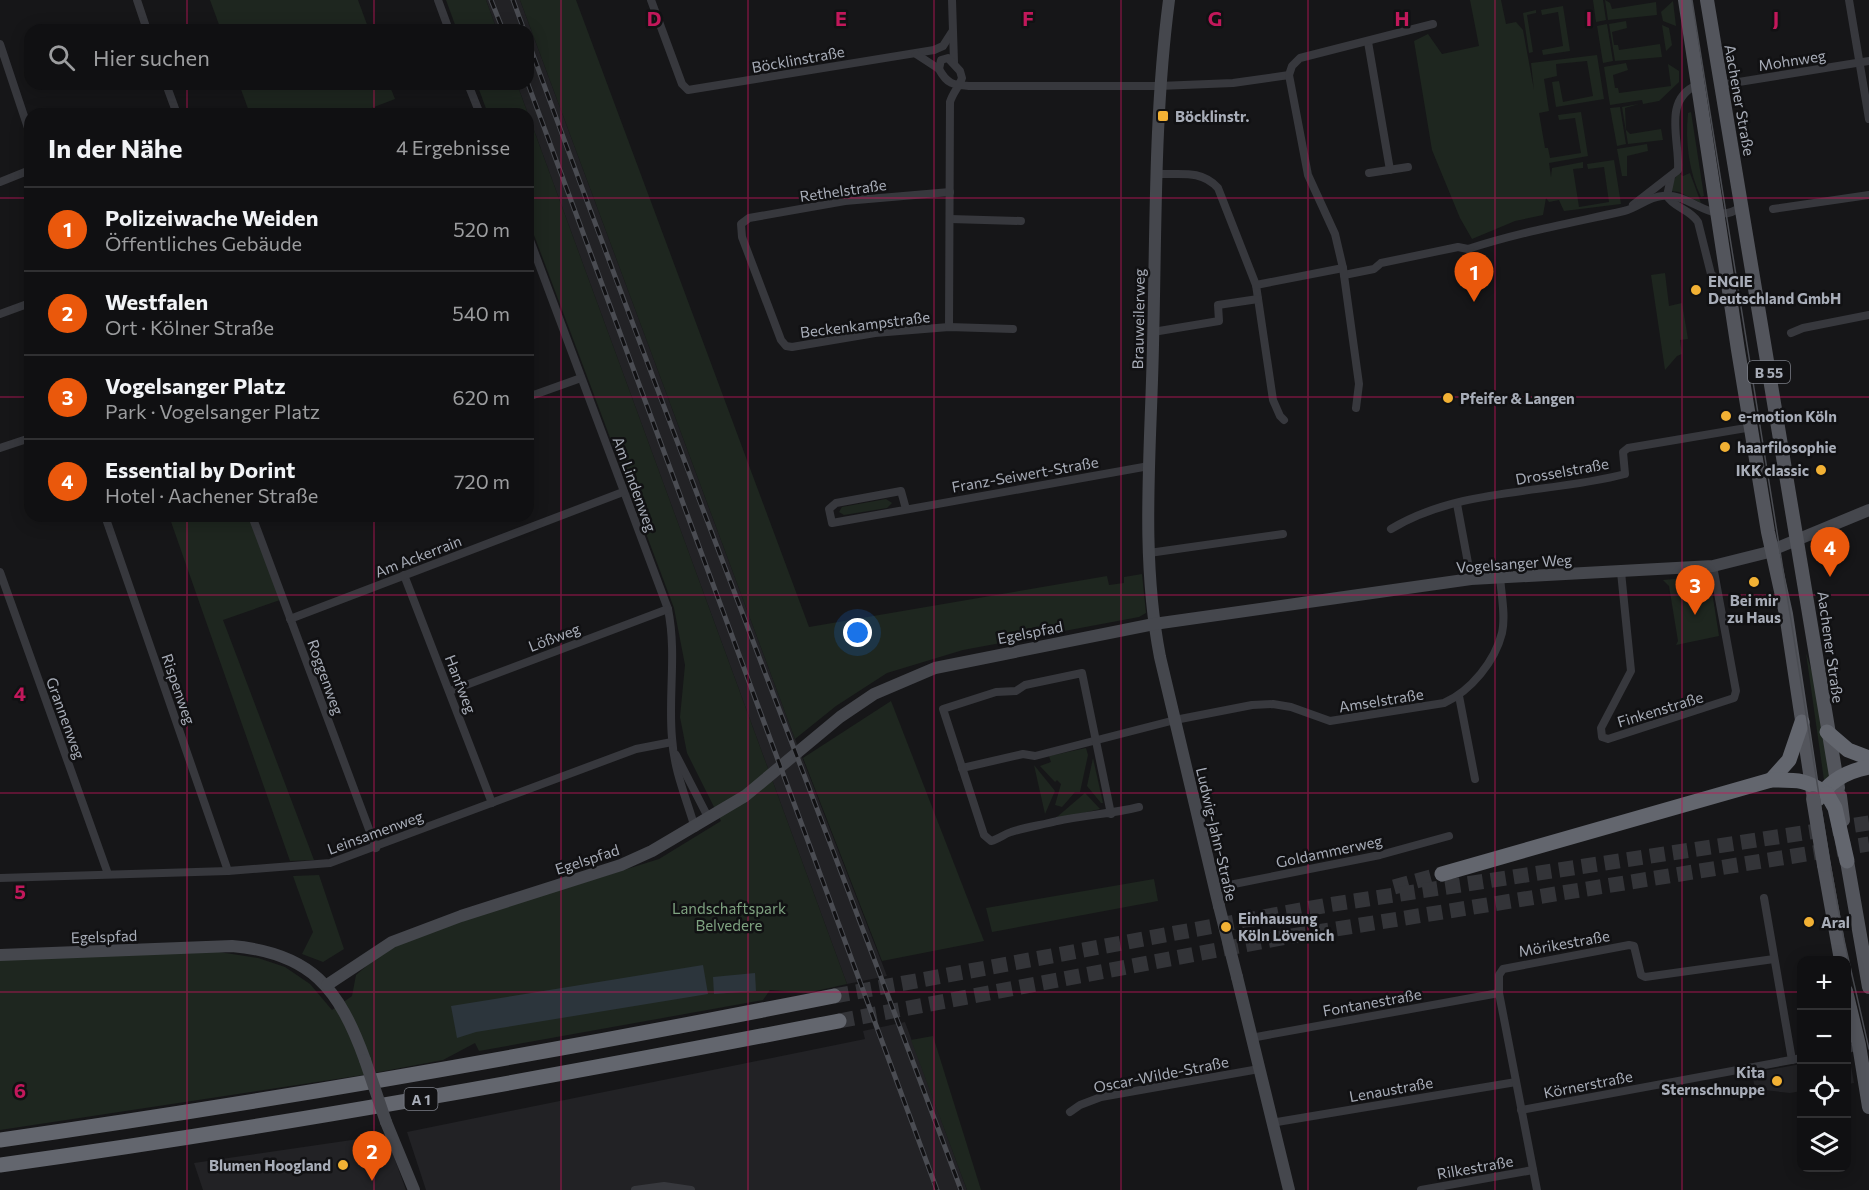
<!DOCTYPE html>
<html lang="de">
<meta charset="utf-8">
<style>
:root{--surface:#101012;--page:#19191b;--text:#f1f3f6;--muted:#9c9d9f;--line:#303032;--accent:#ea580c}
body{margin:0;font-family:Commissioner,sans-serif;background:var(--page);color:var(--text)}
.controls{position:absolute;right:18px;bottom:18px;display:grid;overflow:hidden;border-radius:12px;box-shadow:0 3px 15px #0003}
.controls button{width:54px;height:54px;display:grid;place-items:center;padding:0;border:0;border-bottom:2px solid var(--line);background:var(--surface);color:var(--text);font:30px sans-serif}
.you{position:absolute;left:858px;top:633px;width:21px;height:21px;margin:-15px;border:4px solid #fff;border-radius:50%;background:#1a73e8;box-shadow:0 0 0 9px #1a73e833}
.badge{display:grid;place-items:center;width:39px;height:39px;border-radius:50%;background:var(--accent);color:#fff;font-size:20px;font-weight:700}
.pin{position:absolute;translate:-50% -50px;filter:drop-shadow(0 2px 3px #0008)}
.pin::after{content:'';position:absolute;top:32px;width:21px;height:18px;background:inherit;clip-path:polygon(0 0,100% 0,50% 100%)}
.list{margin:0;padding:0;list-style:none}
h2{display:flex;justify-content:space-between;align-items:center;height:78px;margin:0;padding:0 24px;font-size:26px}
h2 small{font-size:20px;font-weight:400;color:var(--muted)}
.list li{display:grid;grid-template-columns:39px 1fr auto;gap:18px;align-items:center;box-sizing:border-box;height:84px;padding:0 24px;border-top:2px solid var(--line)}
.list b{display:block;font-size:22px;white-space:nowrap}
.list p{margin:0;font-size:20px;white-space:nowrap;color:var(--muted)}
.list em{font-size:20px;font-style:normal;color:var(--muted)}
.icon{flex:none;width:33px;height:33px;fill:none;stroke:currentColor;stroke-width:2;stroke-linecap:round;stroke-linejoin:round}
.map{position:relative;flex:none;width:1869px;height:1190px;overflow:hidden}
.search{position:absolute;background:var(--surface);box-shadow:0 3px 15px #0003;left:24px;top:24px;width:510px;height:66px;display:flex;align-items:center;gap:15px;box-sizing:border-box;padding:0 21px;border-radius:18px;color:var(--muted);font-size:22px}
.panel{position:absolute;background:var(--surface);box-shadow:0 3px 15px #0003;left:24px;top:108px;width:510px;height:414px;border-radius:18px}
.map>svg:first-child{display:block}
</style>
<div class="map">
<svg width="1869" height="1190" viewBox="0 0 1869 1190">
<rect width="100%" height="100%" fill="#161618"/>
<g fill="#222225">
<polygon points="486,0 520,0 795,739 887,976 847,984 517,84 528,84 528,30 497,30"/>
<polygon points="905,1022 967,1190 426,1190 407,1132 865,1039 863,1031"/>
<polygon points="1849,1055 1854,1083 1847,1084 1847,1056"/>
<polygon points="1801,1064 1801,1091 1790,1093 1755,1089 1752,1073"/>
<polygon points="386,1135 406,1190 203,1190 194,1163"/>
</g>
<g fill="#1e261f">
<polygon points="210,0 358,0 369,30 221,30"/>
<polygon points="446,0 486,0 497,30 457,30"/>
<polygon points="520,0 576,0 809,627 1107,576 1109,585 1124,583 1124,577 1142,574 1146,613 1139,617 963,650 887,673 836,706 795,739"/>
<polygon points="1470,0 1501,0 1506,24 1516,22 1523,30 1534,90 1531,63 1597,55 1604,99 1556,107 1552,82 1559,81 1563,102 1593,96 1587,61 1556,64 1557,76 1544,79 1549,111 1539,113 1545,148 1548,148 1550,158 1581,153 1575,118 1559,120 1558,115 1581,112 1588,156 1549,163 1551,177 1552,168 1583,162 1583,168 1573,169 1579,207 1609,202 1604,167 1588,169 1587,164 1614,160 1621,204 1564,211 1559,200 1549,202 1546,198 1543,215 1515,221 1472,239 1460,218 1432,150 1414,41 1428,34 1442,54 1479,46"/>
<polygon points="1593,0 1603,0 1606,20 1596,22"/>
<polygon points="1605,0 1610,3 1612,9 1656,2 1657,15 1608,20"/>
<polygon points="1673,1 1676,26 1663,21 1661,12"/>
<polygon points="1563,6 1570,51 1543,55 1542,50 1563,46 1558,12 1542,15 1541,10"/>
<polygon points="1536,10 1536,13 1527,15 1533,52 1529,53 1523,13"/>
<polygon points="1626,21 1627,28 1612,32 1614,45 1618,45 1619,50 1660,44 1662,57 1615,61 1609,24"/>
<polygon points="1607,24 1613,61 1603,63 1597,26"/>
<polygon points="1662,25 1669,28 1672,45 1666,51"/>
<polygon points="1626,63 1628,70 1613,75 1615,88 1618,88 1619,93 1671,86 1668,64 1679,71 1679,82 1659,101 1643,104 1642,100 1610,105 1604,67"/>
<polygon points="239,84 389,84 395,99 356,114 250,114"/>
<polygon points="477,84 517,84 847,984 807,993 770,990 763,1000 479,1051 475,1043 443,1060 363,1075 0,1130 0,960 213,951 258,958 285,967 310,984 332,1010 352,996 356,975 383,952 426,932 659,859 721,821 687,753 680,717 685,665 674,608 528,219 528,114 488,114"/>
<polygon points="1639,104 1625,108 1626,130 1630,134 1661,129 1663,140 1628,144 1622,107"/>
<polygon points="1620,107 1626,144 1617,146 1610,108"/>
<path d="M1691 112 1704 196 1701 197C1689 172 1685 142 1688 113Z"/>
<polygon points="1647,144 1648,151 1627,156 1627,176 1622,176 1617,149"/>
<polygon points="1679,173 1683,176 1690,173 1701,203 1679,192 1671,191 1672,182"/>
<polygon points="1665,273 1669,306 1682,303 1688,339 1680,340 1682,354 1677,356 1665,370 1651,275"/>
<polygon points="886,499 892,503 887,508 844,515 839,512 842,507"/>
<polygon points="169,516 249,516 280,600 223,620 314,860 290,861"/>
<polygon points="1707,576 1710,579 1719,636 1676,645 1678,641 1669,586 1663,580"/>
<polygon points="1806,653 1814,679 1831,775 1824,780"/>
<polygon points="891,701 984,941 882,961 803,758"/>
<polygon points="1086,748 1088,755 1080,792 1075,792 1062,807 1055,805 1061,784 1057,780 1055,782 1040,766 1051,762 1049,756"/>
<polygon points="1093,758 1103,803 1101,803 1087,786"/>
<polygon points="1034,765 1055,791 1045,814"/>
<polygon points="1085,793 1100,809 1057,819 1057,817"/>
<polygon points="319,875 344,949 323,962 302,954 313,932 293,876"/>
<polygon points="1154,879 1158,901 992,932 986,908"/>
<polygon points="933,1036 981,1190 967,1190 911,1040"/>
</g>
<g fill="#2c353c">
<polygon points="703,965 708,994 476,1032 457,1038 451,1006"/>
<polygon points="755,973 756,991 714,994 713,977"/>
</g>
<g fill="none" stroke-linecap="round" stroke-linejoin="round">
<g stroke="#333438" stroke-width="15" stroke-dasharray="15 8" stroke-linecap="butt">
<polyline points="1394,887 1442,874"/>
<polyline points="834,996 1328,905 1869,823"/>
<polyline points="839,1021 1292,936 1869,844"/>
</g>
<g stroke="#37383d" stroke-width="8">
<polyline points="137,0 147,30"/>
<polyline points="438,0 449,30"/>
<polyline points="651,0 682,84 688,90 934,50 943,46 952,32"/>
<polyline points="952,0 954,62"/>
<polyline points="1849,0 1869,119"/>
<polyline points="1368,42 1390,170"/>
<polyline points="0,44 30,134"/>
<polyline points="916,54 939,69"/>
<polyline points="166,84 177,114"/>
<polyline points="468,84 480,114"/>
<polyline points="1720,85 1869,61"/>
<polyline points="1369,173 1408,167"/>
<path d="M1156 174C1179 175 1201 169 1218 188L1256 285 1273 400 1280 416 1284 420"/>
<path d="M1671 177 1667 196C1674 208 1690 209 1698 222L1711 274 1728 289"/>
<polyline points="0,182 30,170"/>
<polyline points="950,192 845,201 749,218 741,224 742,237 781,340 786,346 792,347 875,333 949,327 1013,329"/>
<path d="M1633 205 1678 170C1680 141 1662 100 1697 85"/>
<polyline points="1773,209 1869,195"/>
<polyline points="950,219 1021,221"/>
<path d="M528 235 668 609C677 654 668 694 672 738 674 771 686 797 695 828"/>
<path d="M1344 275 1374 269 1381 263 1458 247 1468 249C1520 232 1571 223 1624 211 1637 208 1648 197 1662 196 1692 192 1713 229 1742 206"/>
<polyline points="1256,285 1343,268"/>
<polyline points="0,314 30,303"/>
<path d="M949 327 950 102C953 92 959 87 962 78L960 71 948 58 941 60 939 69C947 84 953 85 969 86H1159L1233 83 1289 75"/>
<polyline points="1153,332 1219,321 1218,305 1258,299"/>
<polyline points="1791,333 1803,328 1869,315"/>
<polyline points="528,397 581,378"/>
<polyline points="1356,408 1359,384 1343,268 1335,234 1308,175 1289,75 1292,66 1300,58 1433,24"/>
<polyline points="0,448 30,438"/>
<polyline points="1457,504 1471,579"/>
<polyline points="906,509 901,491 836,503 829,509 832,523 1149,466"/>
<polyline points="105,516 228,871"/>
<polyline points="252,516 376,848"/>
<path d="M1391 529C1460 487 1550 494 1625 474L1623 452 1628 448 1752 427"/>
<polyline points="1149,553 1283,534"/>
<polyline points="0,572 108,874"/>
<polyline points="1621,572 1631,671 1601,728 1602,737 1608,739 1734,698 1736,691 1713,566"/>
<polyline points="404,575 492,803"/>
<polyline points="290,619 623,492"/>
<polyline points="450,691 668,609"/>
<polyline points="1459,696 1475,779"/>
<polyline points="676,755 709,819"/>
<path d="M962 768 1023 754 1035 756 1175 720 1252 705 1273 704 1291 707 1330 721 1444 703C1471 691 1495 661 1502 633 1506 615 1501 594 1500 576"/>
<path d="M1111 814 1082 673 1025 685 1016 691 996 692 943 709 984 835 991 841C999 839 1004 834 1011 832 1026 827 1042 825 1057 821 1085 815 1111 814 1139 807"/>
<polyline points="0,878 228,871 330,863 636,749 672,742"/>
<polyline points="1214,888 1380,855 1449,836"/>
<polyline points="1764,898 1792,1060"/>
<polyline points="1251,1038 1499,993"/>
<polyline points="1846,1050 1859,1045"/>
<polyline points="1521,1110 1802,1058"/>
<polyline points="1070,1112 1080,1105 1101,1097 1259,1069"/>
<polyline points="1271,1123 1516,1082"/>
<polyline points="635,1190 664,1186 691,1190"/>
<polyline points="1421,1190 1533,1170"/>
<polyline points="1537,1190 1499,993 1499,975 1503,969 1629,945 1634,946 1641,975 1645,977 1774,959"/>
</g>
<g stroke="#45474d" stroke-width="12">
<path d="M1169 0C1154 115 1156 229 1153 345 1151 449 1140 554 1160 657L1219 906"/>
<path d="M0 955 232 946C311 953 339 988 365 1060"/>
<polyline points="1237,977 1289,1190"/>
<polyline points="327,985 392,942 461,916 621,865 652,851 745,796 840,717 874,694 935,668 1154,624 1471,579 1713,566 1765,553 1869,510"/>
<polyline points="386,1122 414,1190"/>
</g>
<g stroke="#53555c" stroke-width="14">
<polyline points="1685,0 1738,350 1768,532 1786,614 1813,793"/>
<polyline points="1707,0 1838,788"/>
<polyline points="1847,861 1869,987"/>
<polyline points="1824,865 1841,960"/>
<polyline points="1846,991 1859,1045 1869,1107"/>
</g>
<g stroke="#63666e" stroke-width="15">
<polyline points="1827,732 1848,750 1869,758"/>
<polyline points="1771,780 1789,760 1802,722"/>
<path d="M1818 799C1830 780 1847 771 1869 767"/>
<path d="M1442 874 1771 780C1797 780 1806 779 1827 794"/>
<path d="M0 1140C280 1100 557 1051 834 996"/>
<path d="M0 1165C281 1126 561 1075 839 1021"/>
</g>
<polyline stroke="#4a4c52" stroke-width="1.5" points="1692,0 1830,864 1844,940 1869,1049"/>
<g stroke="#4a4c52" stroke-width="5">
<g id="rail">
<polyline points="491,0 503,30"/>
<polyline points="513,0 524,30"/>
<path d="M528 41C668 426 818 806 961 1190"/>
<polyline points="528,84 937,1190"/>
</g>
</g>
<use href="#rail" stroke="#111113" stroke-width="3" stroke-dasharray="9" stroke-linecap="butt"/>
<g stroke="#45474d" stroke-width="12">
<polyline points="1219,906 1237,977"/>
<polyline points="365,1060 386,1122"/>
</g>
<g stroke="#53555c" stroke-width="14">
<polyline points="1840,796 1843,820"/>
<polyline points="1813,798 1824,865"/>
</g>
<polyline stroke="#63666e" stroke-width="15" points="1827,794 1835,808 1847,861"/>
</g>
<path fill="none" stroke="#c2185b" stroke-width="1.5" stroke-opacity="0.55" d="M187 0V30M374 0V30M561 0V1190M748 0V1190M934 0V1190M1121 0V1190M1308 0V1190M1495 0V1190M1682 0V1190M187 84V114M374 84V114M0 198H30M528 198H1869M0 397H30M528 397H1869M187 516V1190M374 516V1190M0 595H1869M0 793H1869M0 992H1802M1846 992H1869"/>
<g fill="#f2b134" stroke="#111113" stroke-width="2">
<rect x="1157" y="110" width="12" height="12" rx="3"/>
<circle cx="1696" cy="290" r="6"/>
<circle cx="1448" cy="398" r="6"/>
<circle cx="1726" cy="416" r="6"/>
<circle cx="1725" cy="447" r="6"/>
<circle cx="1821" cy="470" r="6"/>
<circle cx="1754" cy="582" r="6"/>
<circle cx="1809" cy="922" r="6"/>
<circle cx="1226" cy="927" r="6"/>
<circle cx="1777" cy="1081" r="6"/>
<circle cx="343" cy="1165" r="6"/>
</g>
<g text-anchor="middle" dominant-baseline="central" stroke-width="5" stroke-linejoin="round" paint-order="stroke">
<g fill="#111113" stroke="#7b7e86" stroke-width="1.5">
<rect x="1748" y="361" width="42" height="22" rx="4.5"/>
<rect x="404.5" y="1088" width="33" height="22" rx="4.5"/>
</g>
<g font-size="14" font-weight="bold" fill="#a8adb8">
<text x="1769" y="372">B 55</text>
<text x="421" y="1099">A 1</text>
</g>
<g font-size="15" fill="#a8adb8" stroke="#111113">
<text transform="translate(798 59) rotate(-10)">Böcklinstraße</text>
<text transform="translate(1792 60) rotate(-9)">Mohnweg</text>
<text transform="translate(1740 100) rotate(80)">Aachener Straße</text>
<text transform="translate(843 190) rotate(-8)">Rethelstraße</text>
<text transform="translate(1138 319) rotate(-89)">Brauweilerweg</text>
<text transform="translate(865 324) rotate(-7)">Beckenkampstraße</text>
<text transform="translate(1562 471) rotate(-10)">Drosselstraße</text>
<text transform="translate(1025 474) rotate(-10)">Franz-Seiwert-Straße</text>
<text transform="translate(635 484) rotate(70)">Am Lindenweg</text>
<text transform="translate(418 556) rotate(-21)">Am Ackerrain</text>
<text transform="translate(1514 563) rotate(-4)">Vogelsanger Weg</text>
<text transform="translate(1030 632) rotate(-11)">Egelspfad</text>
<text transform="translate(554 637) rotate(-21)">Lößweg</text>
<text transform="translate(1831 647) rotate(82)">Aachener Straße</text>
<text transform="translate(326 677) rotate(70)">Roggenweg</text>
<text transform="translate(461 684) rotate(69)">Hanfweg</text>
<text transform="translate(179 689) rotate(71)">Rispenweg</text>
<text transform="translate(1381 700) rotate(-9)">Amselstraße</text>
<text transform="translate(1660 709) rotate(-17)">Finkenstraße</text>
<text transform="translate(66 718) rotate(70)">Grannenweg</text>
<text transform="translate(375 832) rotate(-20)">Leinsamenweg</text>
<text transform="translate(1217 834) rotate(77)">Ludwig-Jahn-Straße</text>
<text transform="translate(1329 851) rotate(-12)">Goldammerweg</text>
<text transform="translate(587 859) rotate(-18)">Egelspfad</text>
<text transform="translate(104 936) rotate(-2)">Egelspfad</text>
<text transform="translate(1564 943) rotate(-10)">Mörikestraße</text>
<text transform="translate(1372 1002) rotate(-10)">Fontanestraße</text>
<text transform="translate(1161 1074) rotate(-11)">Oscar-Wilde-Straße</text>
<text transform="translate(1588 1084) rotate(-11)">Körnerstraße</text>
<text transform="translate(1391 1089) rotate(-10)">Lenaustraße</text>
<text transform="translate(1475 1167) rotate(-10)">Rilkestraße</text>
</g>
<g font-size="15" font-weight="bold" fill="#a8adb8" stroke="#111113" text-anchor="start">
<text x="1175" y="116">Böcklinstr.</text>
<text x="1708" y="281">ENGIE<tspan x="1708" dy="17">Deutschland GmbH</tspan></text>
<text x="1460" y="398">Pfeifer &amp; Langen</text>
<text x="1738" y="416">e-motion Köln</text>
<text x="1737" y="447">haarfilosophie</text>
<text x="1809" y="470" text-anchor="end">IKK classic</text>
<text x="1754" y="600" text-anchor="middle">Bei mir<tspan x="1754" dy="17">zu Haus</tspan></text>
<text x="1238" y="918">Einhausung<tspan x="1238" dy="17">Köln Lövenich</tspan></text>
<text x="1821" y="922">Aral</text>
<text x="1765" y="1072" text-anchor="end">Kita<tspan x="1765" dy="17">Sternschnuppe</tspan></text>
<text x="331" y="1165" text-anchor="end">Blumen Hoogland</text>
</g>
<g font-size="15" fill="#7fa381" stroke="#111113">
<text x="729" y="908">Landschaftspark<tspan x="729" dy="17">Belvedere</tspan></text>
</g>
</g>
<g font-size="20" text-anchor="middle" font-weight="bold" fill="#c2185b" stroke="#111113" stroke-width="5" stroke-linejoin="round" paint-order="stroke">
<text x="654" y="26">D</text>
<text x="841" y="26">E</text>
<text x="1028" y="26">F</text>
<text x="1215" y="26">G</text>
<text x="1402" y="26">H</text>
<text x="1589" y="26">I</text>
<text x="1776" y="26">J</text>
<text x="20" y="701">4</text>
<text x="20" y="899">5</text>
<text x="20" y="1098">6</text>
</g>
</svg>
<div class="controls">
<button>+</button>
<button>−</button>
<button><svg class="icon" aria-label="locate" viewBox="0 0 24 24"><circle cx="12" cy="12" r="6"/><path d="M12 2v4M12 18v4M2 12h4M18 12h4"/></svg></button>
<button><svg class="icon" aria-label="layers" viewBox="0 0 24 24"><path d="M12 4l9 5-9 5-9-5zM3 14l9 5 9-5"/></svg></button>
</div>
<div class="you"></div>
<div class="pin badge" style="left:1474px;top:302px">1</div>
<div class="pin badge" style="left:372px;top:1181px">2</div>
<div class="pin badge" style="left:1695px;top:615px">3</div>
<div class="pin badge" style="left:1830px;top:577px">4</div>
<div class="search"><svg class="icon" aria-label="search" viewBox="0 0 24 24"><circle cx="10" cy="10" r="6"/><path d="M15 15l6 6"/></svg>Hier suchen</div>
<section class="panel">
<h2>In der Nähe<small>4 Ergebnisse</small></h2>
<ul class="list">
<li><span class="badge">1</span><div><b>Polizeiwache Weiden</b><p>Öffentliches Gebäude</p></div><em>520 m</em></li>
<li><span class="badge">2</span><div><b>Westfalen</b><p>Ort · Kölner Straße</p></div><em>540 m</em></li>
<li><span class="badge">3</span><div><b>Vogelsanger Platz</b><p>Park · Vogelsanger Platz</p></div><em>620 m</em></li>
<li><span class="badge">4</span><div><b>Essential by Dorint</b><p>Hotel · Aachener Straße</p></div><em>720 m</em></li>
</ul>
</section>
</div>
